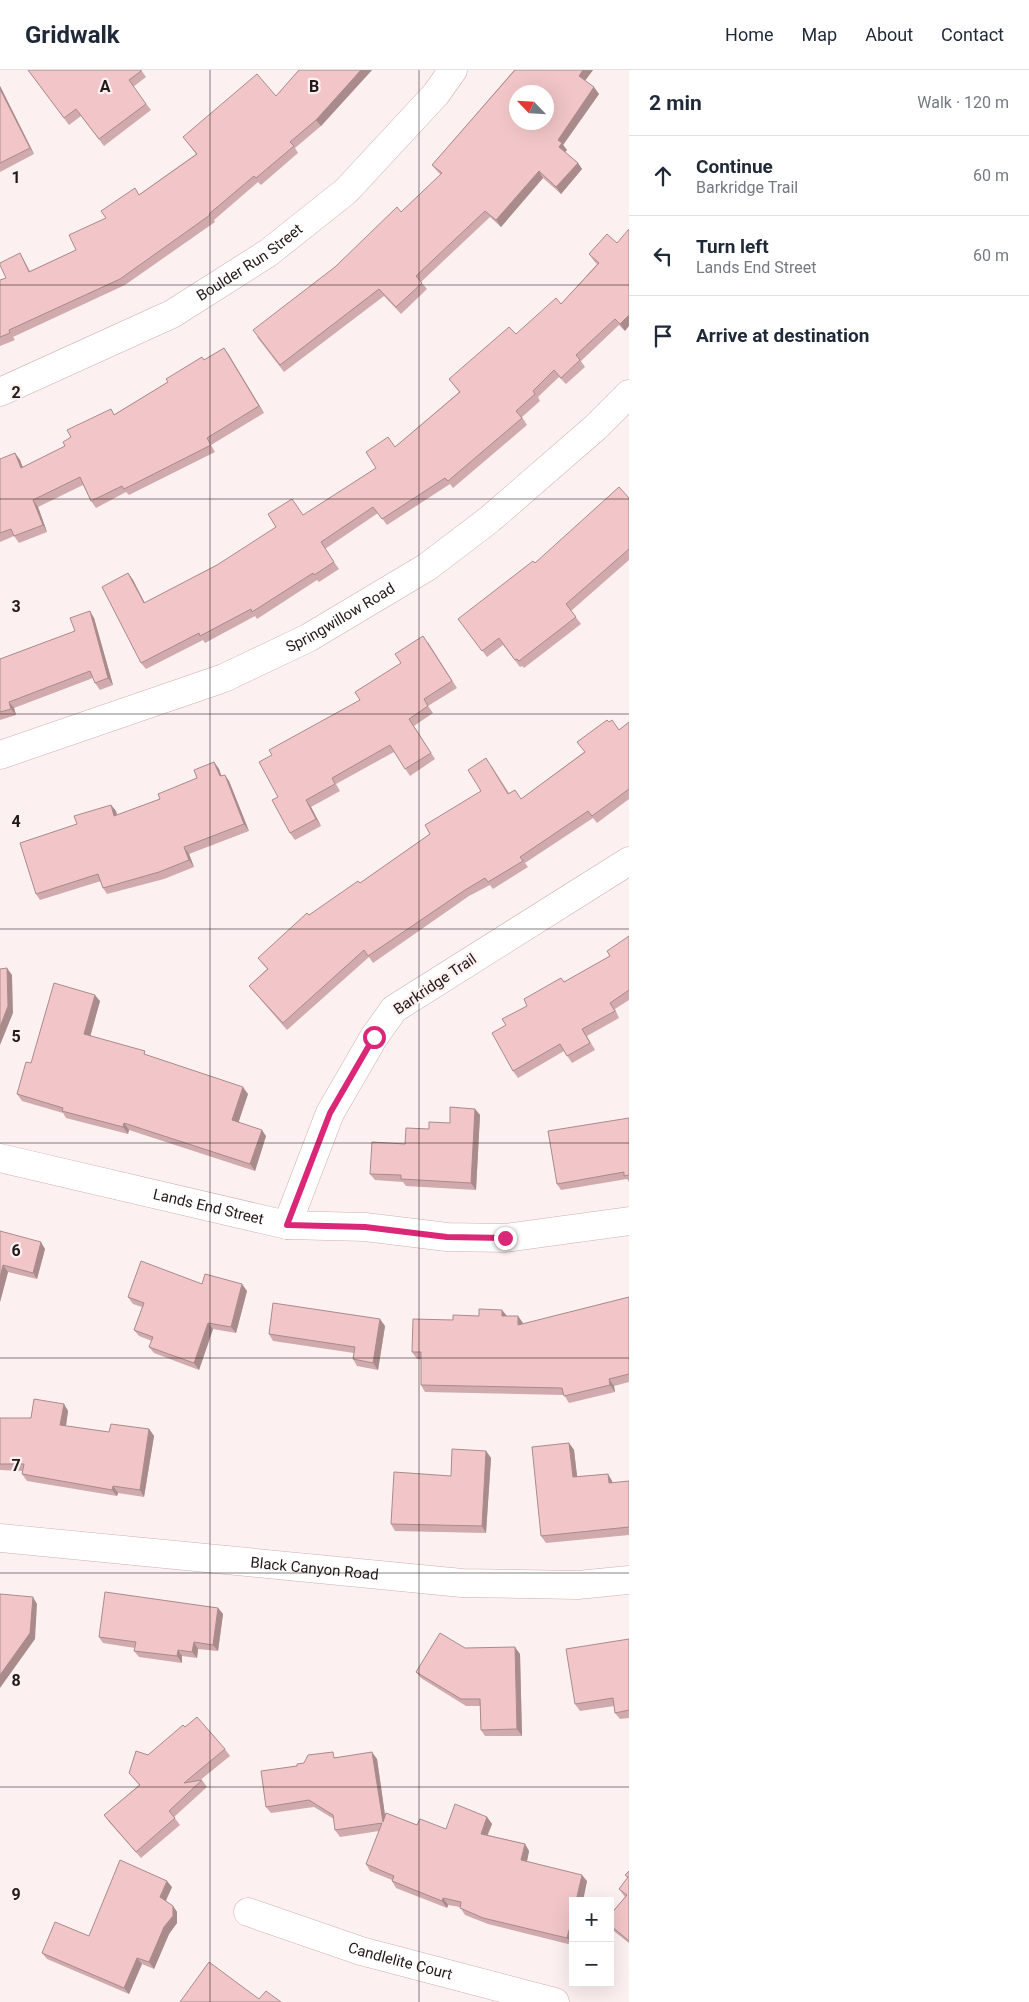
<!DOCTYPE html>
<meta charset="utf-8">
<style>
:root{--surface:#fff;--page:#f6f6f7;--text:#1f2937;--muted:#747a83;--line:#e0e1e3}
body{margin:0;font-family:Roboto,sans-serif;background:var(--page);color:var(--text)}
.controls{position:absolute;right:15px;bottom:15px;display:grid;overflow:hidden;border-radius:0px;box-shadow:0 5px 20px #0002}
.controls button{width:45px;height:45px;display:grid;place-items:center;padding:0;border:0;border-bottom:1px solid var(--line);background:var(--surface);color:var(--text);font:25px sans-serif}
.compass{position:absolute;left:509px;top:15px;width:45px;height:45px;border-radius:50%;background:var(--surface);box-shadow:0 5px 20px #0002;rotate:295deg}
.stop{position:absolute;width:15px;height:15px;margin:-11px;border:4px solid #db2777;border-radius:50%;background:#fff}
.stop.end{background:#db2777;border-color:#fff;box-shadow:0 1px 5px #0008}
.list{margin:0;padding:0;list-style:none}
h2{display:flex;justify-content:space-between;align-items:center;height:65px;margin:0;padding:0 20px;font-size:21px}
h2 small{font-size:16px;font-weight:400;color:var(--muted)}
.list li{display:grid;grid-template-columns:32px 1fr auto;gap:15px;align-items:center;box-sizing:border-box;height:80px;padding:0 20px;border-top:1px solid var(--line)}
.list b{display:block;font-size:19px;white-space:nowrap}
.list p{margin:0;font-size:16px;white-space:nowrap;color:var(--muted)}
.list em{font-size:16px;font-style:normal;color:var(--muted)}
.icon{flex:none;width:28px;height:28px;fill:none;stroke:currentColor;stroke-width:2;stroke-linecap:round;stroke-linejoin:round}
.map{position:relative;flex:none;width:629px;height:1932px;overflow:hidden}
header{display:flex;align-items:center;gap:30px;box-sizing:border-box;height:70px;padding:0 25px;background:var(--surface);border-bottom:1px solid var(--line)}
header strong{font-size:24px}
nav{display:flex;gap:28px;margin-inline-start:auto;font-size:18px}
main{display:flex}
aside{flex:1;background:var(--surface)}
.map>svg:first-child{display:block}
</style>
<header>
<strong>Gridwalk</strong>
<nav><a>Home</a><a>Map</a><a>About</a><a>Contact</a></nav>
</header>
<main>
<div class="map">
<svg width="629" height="1932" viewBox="0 0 629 1932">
<rect width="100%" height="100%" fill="#fdf0f1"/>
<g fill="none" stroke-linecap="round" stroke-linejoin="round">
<g stroke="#cdb0b1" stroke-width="29">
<g id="minor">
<path id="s1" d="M0 322 172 244 268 183 346 121 436 24 453 0"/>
<path id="s2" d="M0 685 224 608 308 568 427 497 490 449 596 357 629 324"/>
<path id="s3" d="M0 1088 287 1155 365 1157 447 1167 505 1168 629 1151"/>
<polyline points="287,1155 330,1043 374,967 394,939 629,791"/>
<path id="s4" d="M0 1468 462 1513 578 1515 629 1510"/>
<path id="s5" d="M248 1842 361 1881 555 1932"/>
</g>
</g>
<use href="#minor" stroke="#fff" stroke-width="28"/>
</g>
<g fill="#d0aaac">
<polygon points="28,0 141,0 146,7 133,17 151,40 104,76 81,46 69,55"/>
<polygon points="299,0 372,0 321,56 295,78 298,83 261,115 258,112 214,150 215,152 125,215 13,267 15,270 0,276 0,210 6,208 20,183 24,190 30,201 76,180 106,148 196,84 183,67 276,26"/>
<polygon points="514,0 593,0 585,11 599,24 563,75 567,80 565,82 578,93 582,99 561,124 543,108 501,157 490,147 421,212 427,219 401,244 384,226 284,302 257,267 335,197 401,142 441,105 437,101 432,95"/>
<polygon points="0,16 34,84 0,102"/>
<polygon points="607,164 625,261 619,255 581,291 585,297 566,314 559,307 538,327 540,331 522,347 527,355 453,418 450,414 387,455 378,443 325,479 339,499 319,512 317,510 257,549 255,546 205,573 203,570 146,599 141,593 128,503 133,510 145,533 217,495 304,445 376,398 395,377 459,322 449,309 561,234 597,194 594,191 589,184"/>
<polygon points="224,278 264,343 211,375 215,382 129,425 126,422 96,438 91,431 83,415 38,437 47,462 19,473 14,466 0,472 0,389 15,383 20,390 23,397 65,376 115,344"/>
<polygon points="629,428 629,490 571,541 581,554 524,598 522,596 520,597 503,575 487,587 463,555 535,493"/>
<polygon points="94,548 113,615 100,620 95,613 93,608 14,638 16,645 0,650 0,589 75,561"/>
<polygon points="428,572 457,618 428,636 433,643 414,656 435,689 410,706 394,682 336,714 340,721 311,737 321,756 295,770 290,763 278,727 272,685 360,630 401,593"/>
<polygon points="609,652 619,660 629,652 629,729 597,753 593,748 525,793 528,797 493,819 490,815 469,826 373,893 369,887 287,960 254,922 249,916 267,899 258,888 309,845 360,813 430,764 481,721 491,695 509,723 521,729 584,682"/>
<polygon points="214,692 219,699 221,706 229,711 249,761 189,784 194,797 164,809 107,824 103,818 101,811 40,830 36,824 77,754 111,735 116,741 117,745 160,729 197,708"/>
<polygon points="629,866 629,930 615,939 619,948 587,966 595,980 572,993 564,981 518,1008 513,1001 506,955 527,936 564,912 610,886"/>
<polygon points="100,931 90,966 148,986 248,1024 238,1052 266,1066 255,1101 129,1060 128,1064 66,1048 63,1043 22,1031 17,1024 31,993"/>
<polygon points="475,1039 480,1045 476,1120 406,1116 403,1112 375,1110 370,1104 405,1074 429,1059 450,1053"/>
<polygon points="629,1048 629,1112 627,1109 561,1120 557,1114"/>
<polygon points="0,1161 45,1179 37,1209 8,1202 0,1232"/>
<polygon points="202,1214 247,1221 236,1263 213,1259 199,1300 154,1283 149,1277 152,1271 139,1266 134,1260 142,1237 133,1234 128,1227"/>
<polygon points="629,1227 629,1312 614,1316 615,1322 569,1333 564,1325 425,1322 421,1315 421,1289 417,1289 412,1282 453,1250 479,1246 502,1240 506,1246 518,1246 523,1254"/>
<polygon points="385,1256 378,1300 357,1296 353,1289 354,1283 273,1271 269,1264"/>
<polygon points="64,1334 68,1341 66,1356 109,1362 149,1359 154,1366 144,1427 118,1423 117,1426 27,1411 22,1404 23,1401 0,1400 0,1348 31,1348"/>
<polygon points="569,1373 574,1380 577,1407 608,1404 612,1411 613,1413 629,1411 629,1465 546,1473 541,1466"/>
<polygon points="486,1381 491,1388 486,1463 395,1461 391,1454 451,1406"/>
<polygon points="218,1538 223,1544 218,1581 198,1579 197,1588 182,1586 182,1593 139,1587 134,1581 135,1578 103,1573 99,1567"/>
<polygon points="629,1569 629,1648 620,1649 615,1643 614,1636 580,1641 575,1634"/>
<polygon points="465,1578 520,1584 522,1666 485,1666 481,1660 480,1636 466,1636 421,1608 416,1602"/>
<polygon points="185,1657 225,1679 230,1686 199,1711 202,1710 207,1717 174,1747 180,1755 141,1788 109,1752 104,1745 139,1715 129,1703 148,1685"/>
<polygon points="337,1687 377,1689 385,1745 417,1755 446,1759 487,1747 492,1754 488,1765 525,1774 529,1781 527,1791 587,1811 572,1875 488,1854 465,1845 460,1837 448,1835 447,1838 396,1818 392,1811 392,1810 370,1801 366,1794 379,1761 340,1767 335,1760 334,1749 314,1737 271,1743 266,1737 297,1696 304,1693"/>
<polygon points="629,1801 629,1873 610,1858 610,1845 625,1827 619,1819 628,1808 625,1805"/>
<polygon points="172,1817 166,1831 173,1836 177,1842 177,1853 169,1864 154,1899 142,1894 129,1924 47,1889 42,1883 89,1866"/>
</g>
<g fill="#a98b8c">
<polygon points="361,0 372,0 321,56 316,50"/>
<polygon points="583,0 593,0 583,13 579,6"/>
<polygon points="0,16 34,84 30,78 0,19"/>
<polygon points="594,17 599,24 563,75 567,80 564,83 559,77 558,70"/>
<polygon points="578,93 582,99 561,124 556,117"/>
<polygon points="539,101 543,108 501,157 496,150"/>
<polygon points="629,245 629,256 625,261 620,254"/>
<polygon points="224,278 229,285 264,343 259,336"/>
<polygon points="15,383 20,390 25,405 21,398"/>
<polygon points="33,430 38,437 47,462 43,455"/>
<polygon points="128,503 133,510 148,540 144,533"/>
<polygon points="90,541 94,548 113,615 108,608"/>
<polygon points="9,632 14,638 16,645 11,639"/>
<polygon points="214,692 219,699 224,713 220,706"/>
<polygon points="225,705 229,711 249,761 244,754"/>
<polygon points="306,730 311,737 321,756 316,749"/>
<polygon points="111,735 116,741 119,753 114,746"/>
<polygon points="184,777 189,784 194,797 189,790"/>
<polygon points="7,898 12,905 13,943 0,975 0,957"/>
<polygon points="95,925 100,931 89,971 84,964"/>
<polygon points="243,1017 248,1024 237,1057 232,1050"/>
<polygon points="475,1039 480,1045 476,1120 471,1113"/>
<polygon points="124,1053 129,1060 128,1064 123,1057"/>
<polygon points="262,1060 266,1066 255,1101 250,1094"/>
<polygon points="41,1172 45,1179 37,1209 33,1203"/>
<polygon points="3,1195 8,1202 0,1232 0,1208"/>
<polygon points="242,1214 247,1221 236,1263 231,1257"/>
<polygon points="502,1240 507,1246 502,1246"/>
<polygon points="518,1246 523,1253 523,1262 518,1255"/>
<polygon points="380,1249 385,1256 378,1300 373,1293"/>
<polygon points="208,1253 213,1259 199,1300 194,1293"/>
<polygon points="609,1309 614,1316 615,1322 610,1315"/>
<polygon points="64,1334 68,1341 65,1362 60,1355"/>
<polygon points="149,1359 154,1366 144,1427 140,1420"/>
<polygon points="569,1373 574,1380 578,1414 573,1407"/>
<polygon points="486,1381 491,1388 486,1463 482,1456"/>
<polygon points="608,1404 612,1411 613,1420 609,1413"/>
<polygon points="113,1416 118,1423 117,1426 112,1420"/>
<polygon points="33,1527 37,1534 35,1569 0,1618 0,1605"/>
<polygon points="218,1538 223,1544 218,1581 213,1575"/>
<polygon points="194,1572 198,1579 197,1588 192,1582"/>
<polygon points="515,1577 520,1584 522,1666 517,1659"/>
<polygon points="178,1580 182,1586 182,1593 177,1586"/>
<polygon points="372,1682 377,1689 387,1759 383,1752"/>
<polygon points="487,1747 492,1754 485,1770 481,1764"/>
<polygon points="525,1774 529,1781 526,1796 521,1790"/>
<polygon points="582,1805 587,1811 583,1831 576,1831"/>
<polygon points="167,1811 172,1817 164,1834 160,1827"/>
<polygon points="443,1828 448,1835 447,1838 442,1831"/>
<polygon points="173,1836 177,1842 177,1853 169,1864 154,1899 149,1892"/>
<polygon points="573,1845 573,1871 572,1875 567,1868"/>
<polygon points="137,1888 142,1894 129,1924 124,1918"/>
</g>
<g fill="#f2c6c8" stroke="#a98b8c" fill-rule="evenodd">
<polygon points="28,0 141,0 141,1 129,10 146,34 99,69 76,39 64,48"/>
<polygon points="299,0 361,0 316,50 290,72 294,76 256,108 254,106 209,144 210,145 120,209 9,260 10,263 0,267 0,210 6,208 0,195 0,193 20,183 29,202 76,180 69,165 106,148 101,141 135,118 139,125 197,84 183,67 257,4 276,26"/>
<path d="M515 0H583L579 6 594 17 558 70 562 73 559 77 578 93 556 117 539 101 496 150 485 141 416 206 422 213 396 237 379 219 280 295 253 260 335 197 397 137 401 142 442 103 432 95ZM516 22H546V52H516Z"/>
<polygon points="0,19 30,78 0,93"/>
<polygon points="629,159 629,245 620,254 615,249 576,285 580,290 561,308 554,300 533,321 535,324 516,341 522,348 448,411 445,408 382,449 373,437 321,472 334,492 314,505 313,503 252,542 251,539 200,566 199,563 141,593 102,517 128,503 144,533 217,495 276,457 268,444 292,429 303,445 376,398 366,382 388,367 395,377 460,322 449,309 509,257 516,264 556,228 561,234 599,193 589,184 607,164 617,173"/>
<polygon points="224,278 259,336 207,368 211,375 124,419 122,416 91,431 80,407 33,430 43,455 14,466 11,459 0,463 0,389 15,383 21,398 65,376 63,372 71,367 67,360 111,339 114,345 168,312 166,309 202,287 204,290"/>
<polygon points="619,417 629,428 629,479 566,534 576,547 519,591 517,589 515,590 499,568 482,581 458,549 533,491 535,493"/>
<polygon points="90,541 108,608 95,613 90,601 9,632 11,639 0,642 0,589 75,561 70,548"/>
<polygon points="423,566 452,611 424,629 428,636 409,649 431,683 405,699 390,675 332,708 335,714 306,730 316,749 290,763 272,730 278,727 259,692 272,685 269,680 360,630 355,622 401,593 395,584"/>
<polygon points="607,650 609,652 612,650 619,660 629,652 629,719 592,746 588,741 520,787 523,791 488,812 485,808 465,820 368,886 364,880 283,953 249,916 268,899 258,888 307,843 309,845 358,811 360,813 430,764 425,755 481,721 468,700 486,688 508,724 515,720 521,729 585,682 577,672"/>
<polygon points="214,692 220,706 225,705 244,754 184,777 189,790 159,802 103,818 98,804 36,824 20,773 77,754 74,746 111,735 114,746 160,729 158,724 197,708 194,700"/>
<polygon points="629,866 629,920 610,933 615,941 582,959 590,973 567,986 560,974 513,1001 492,963 506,955 502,949 527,936 524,929 561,908 564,912 610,886 607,881"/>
<polygon points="7,898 8,936 0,957 0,899"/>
<polygon points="54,913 95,925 84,964 145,981 144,984 243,1017 232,1050 262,1060 250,1094 124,1053 123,1057 62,1041 63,1038 17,1024 26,992 31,993"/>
<polygon points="450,1037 475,1039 471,1113 401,1109 401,1105 370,1104 372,1072 405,1074 406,1058 429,1059 429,1052 450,1053"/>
<polygon points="629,1048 629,1105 624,1106 624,1102 557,1114 548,1061"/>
<polygon points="0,1161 41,1172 33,1203 3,1195 0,1208"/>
<polygon points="141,1191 202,1214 205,1204 242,1214 231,1257 208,1253 194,1293 149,1277 153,1267 134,1260 144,1233 128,1227"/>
<polygon points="629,1227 629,1304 609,1309 610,1315 564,1326 562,1318 421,1315 421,1282 412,1282 413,1249 453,1250 453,1245 479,1246 479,1239 502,1240 502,1246 518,1246 518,1255"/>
<polygon points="273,1233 380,1249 373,1293 353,1289 355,1277 269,1264"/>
<polygon points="34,1329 64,1334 60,1355 109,1362 111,1354 149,1359 140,1420 113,1416 112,1420 22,1404 24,1394 0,1394 0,1348 31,1348"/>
<polygon points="569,1373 573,1407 608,1404 609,1413 629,1411 629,1457 541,1466 532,1377"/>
<polygon points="452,1379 486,1381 482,1456 391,1454 394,1402 451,1406"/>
<polygon points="105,1522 218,1538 213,1575 194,1572 192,1582 178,1580 177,1586 134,1581 136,1572 99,1567"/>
<polygon points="0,1524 33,1527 30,1563 0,1605"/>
<polygon points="440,1563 465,1578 515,1577 517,1659 481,1660 480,1629 461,1629 416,1602"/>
<polygon points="629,1569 629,1640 615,1643 613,1628 575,1634 566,1579"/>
<polygon points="197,1647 225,1679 184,1713 202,1710 169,1741 175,1748 136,1782 104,1745 140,1715 129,1703 136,1681 148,1685 183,1655 185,1657"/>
<polygon points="333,1682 334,1688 372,1682 383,1752 386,1743 417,1755 420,1749 446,1759 455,1734 487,1747 481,1764 525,1774 521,1790 582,1805 576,1831 573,1831 573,1845 567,1868 483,1848 460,1838 461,1832 443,1828 442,1831 392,1811 394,1806 366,1794 382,1753 335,1760 333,1745 309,1730 266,1737 261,1701 297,1696 297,1694 304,1693 308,1685"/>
<polygon points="120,1790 167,1811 160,1827 173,1836 173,1846 164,1857 149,1892 137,1888 124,1918 42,1883 55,1852 89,1866"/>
<polygon points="629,1801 629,1871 610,1855 610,1845 627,1825 619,1819 628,1807 625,1805"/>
<polygon points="209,1892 259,1929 266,1921 281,1932 180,1932"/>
</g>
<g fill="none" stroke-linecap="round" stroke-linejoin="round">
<polyline stroke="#db2777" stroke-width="6" points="374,967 330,1043 287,1155 365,1157 447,1167 505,1168"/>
</g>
<path fill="none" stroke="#231919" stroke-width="1" stroke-opacity="0.55" d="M210 0V1932M419 0V1932M0 215H629M0 429H629M0 644H629M0 859H629M0 1073H629M0 1288H629M0 1503H629M0 1717H629"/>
<g text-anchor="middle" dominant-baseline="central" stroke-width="4.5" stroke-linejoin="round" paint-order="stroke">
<g font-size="15" fill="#231919" stroke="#fdf0f1">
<text stroke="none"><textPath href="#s1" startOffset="282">Boulder Run Street</textPath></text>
<text stroke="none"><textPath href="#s2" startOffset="368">Springwillow Road</textPath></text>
<text transform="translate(435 914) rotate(-34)">Barkridge Trail</text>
<text stroke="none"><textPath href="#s3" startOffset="214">Lands End Street</textPath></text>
<text stroke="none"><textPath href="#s4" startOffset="316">Black Canyon Road</textPath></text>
<text stroke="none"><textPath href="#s5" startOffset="160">Candlelite Court</textPath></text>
</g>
</g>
<g font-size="16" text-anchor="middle" font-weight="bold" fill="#231919" stroke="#fdf0f1" stroke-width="4.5" stroke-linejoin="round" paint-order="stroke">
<text x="105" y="22">A</text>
<text x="314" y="22">B</text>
<text x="16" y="113">1</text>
<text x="16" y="328">2</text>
<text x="16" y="542">3</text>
<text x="16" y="757">4</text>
<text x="16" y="972">5</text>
<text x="16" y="1186">6</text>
<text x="16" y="1401">7</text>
<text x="16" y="1616">8</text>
<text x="16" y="1830">9</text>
</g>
</svg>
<div class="controls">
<button>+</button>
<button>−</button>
</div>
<svg class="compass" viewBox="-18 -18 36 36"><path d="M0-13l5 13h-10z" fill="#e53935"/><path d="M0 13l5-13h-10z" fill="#747a83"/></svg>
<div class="stop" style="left:374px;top:967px"></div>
<div class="stop end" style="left:505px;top:1168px"></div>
</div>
<aside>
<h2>2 min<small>Walk · 120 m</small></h2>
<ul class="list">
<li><svg class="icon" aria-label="ahead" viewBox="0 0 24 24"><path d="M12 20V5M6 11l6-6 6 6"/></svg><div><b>Continue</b><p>Barkridge Trail</p></div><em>60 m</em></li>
<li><svg class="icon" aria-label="left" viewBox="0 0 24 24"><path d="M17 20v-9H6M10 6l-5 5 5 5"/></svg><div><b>Turn left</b><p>Lands End Street</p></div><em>60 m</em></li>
<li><svg class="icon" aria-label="arrive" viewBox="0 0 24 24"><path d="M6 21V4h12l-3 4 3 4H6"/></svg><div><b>Arrive at destination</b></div></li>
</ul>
</aside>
</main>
